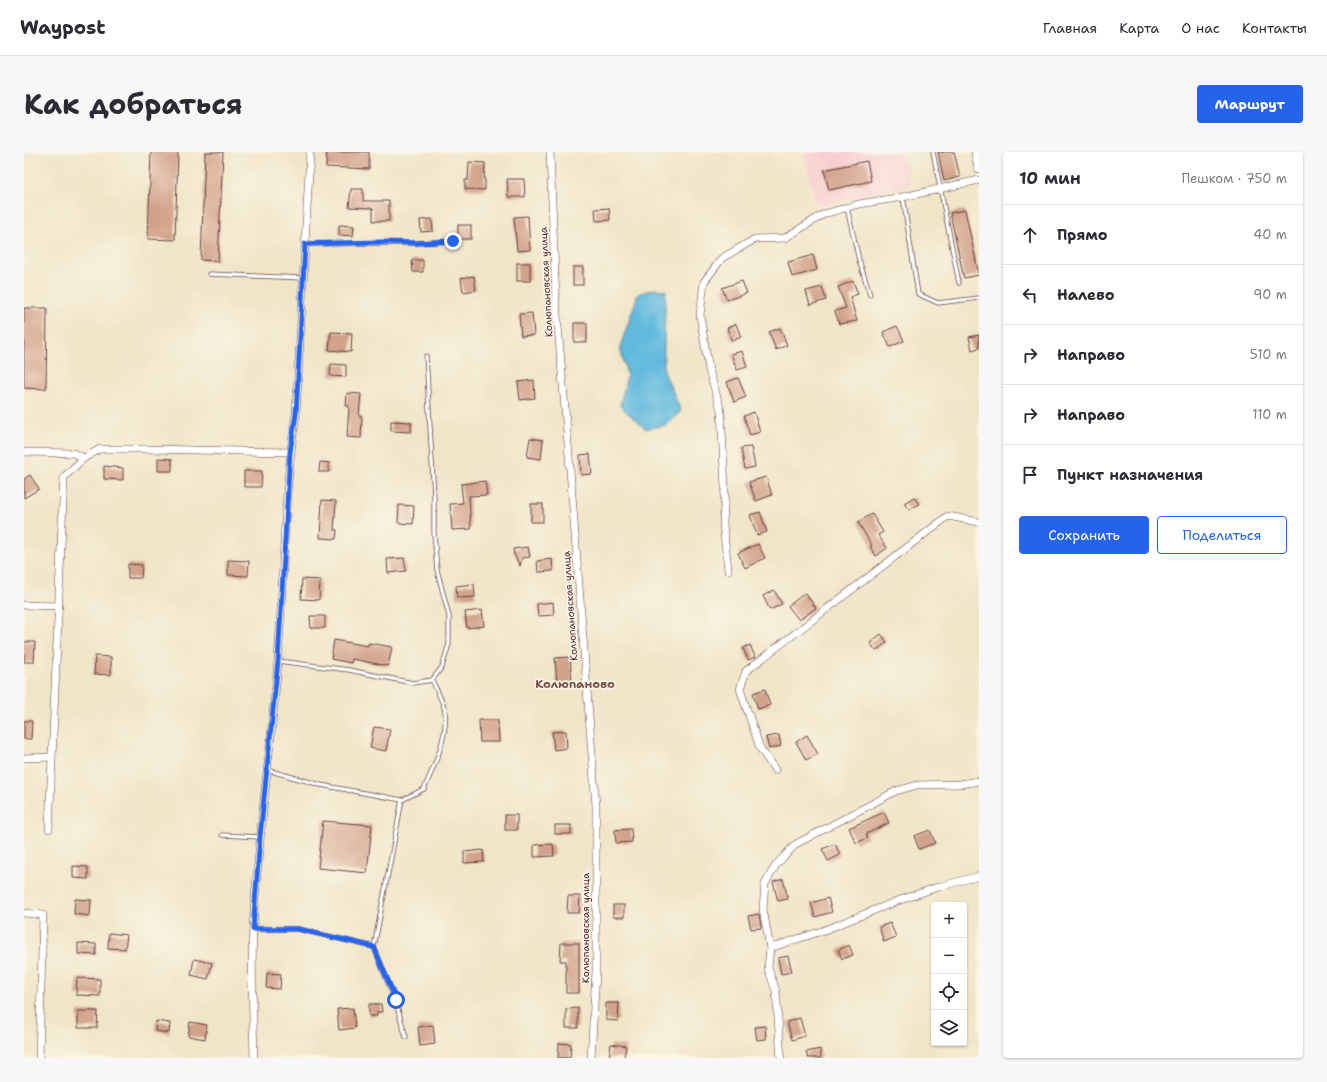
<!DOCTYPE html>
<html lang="ru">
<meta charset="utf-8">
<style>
:root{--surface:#fff;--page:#f7f7f7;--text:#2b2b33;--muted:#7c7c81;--line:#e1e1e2;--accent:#2563eb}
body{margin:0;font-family:"Shantell Sans",sans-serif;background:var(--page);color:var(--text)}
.controls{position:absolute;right:12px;bottom:12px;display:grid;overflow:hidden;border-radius:4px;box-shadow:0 1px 3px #0004}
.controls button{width:36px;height:36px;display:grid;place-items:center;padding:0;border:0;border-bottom:1px solid var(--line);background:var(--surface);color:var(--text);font:20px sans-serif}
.stop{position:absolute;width:12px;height:12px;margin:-9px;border:3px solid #2563eb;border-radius:50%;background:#fff}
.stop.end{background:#2563eb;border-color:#fff;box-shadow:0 1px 4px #0008}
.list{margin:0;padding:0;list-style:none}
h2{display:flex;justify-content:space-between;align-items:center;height:52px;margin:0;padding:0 16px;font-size:17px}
h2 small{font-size:13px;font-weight:400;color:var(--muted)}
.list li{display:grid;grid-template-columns:26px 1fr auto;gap:12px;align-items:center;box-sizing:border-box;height:60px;padding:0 16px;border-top:1px solid var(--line)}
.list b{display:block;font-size:15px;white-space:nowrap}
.list em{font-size:13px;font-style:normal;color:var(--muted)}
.actions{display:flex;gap:8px;padding:12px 16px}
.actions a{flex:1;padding:9px 0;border:1px solid var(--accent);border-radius:4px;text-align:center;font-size:14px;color:var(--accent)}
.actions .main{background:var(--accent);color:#fff}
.icon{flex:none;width:22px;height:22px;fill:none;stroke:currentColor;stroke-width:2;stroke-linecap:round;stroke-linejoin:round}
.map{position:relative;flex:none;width:955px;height:906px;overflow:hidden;border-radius:4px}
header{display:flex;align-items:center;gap:24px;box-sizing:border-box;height:56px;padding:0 20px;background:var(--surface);border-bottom:1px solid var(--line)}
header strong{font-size:19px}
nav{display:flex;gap:22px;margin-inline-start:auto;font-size:14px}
.intro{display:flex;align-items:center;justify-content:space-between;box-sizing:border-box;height:96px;padding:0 24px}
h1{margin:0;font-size:28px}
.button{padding:10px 18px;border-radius:4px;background:var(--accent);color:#fff;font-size:14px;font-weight:700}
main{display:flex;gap:24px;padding:0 24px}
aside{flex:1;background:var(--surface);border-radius:4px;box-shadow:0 1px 3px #0004}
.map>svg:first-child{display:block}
</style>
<header>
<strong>Waypost</strong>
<nav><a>Главная</a><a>Карта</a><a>О нас</a><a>Контакты</a></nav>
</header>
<div class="intro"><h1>Как добраться</h1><a class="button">Маршрут</a></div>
<main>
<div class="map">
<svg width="955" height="906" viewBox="0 0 955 906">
<rect width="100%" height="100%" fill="#fcf5e5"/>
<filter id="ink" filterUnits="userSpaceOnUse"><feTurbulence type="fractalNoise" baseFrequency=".025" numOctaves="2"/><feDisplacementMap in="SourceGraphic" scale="8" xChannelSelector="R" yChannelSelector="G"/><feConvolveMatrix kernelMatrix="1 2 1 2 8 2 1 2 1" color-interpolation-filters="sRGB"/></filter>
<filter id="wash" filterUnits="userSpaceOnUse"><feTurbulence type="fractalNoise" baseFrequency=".012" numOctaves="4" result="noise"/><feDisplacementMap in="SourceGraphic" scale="16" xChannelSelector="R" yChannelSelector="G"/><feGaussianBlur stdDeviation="0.9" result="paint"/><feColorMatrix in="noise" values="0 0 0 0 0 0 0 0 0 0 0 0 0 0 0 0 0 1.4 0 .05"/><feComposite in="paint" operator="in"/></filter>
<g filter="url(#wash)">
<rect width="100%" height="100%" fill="#efe5c7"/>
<polygon fill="#f7cfd0" points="779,0 880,0 887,33 798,54 792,51"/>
<polygon fill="#61bade" stroke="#566c84" points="630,137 642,138 640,191 640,219 657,259 642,273 622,277 596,254 603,223 596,195 614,142"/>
<g id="blocks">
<g fill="#d2a28a">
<polygon points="127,0 154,0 151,88 124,87"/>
<polygon points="181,0 199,0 194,109 177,108"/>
<polygon points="303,0 345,0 345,17 302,15"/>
<polygon points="914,0 930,0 936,25 920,29"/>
<polygon points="843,9 847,29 805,38 800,18"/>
<polygon points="445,10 461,11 460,28 461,28 461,38 441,37 441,28 444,28"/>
<polygon points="483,27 500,27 501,45 484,45"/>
<polygon points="327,37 339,37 339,49 365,49 365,69 349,69 349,56 325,55"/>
<polygon points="585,56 586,68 572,69 571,57"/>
<polygon points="941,58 955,123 940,126 926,61"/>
<polygon points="504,64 506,98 493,99 490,65"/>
<polygon points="408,67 409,79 397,80 396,68"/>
<polygon points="315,73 330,74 329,84 315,83"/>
<rect x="434" y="73" width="13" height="14"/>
<polygon points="789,103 793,118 768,125 764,110"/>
<polygon points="388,108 399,108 399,120 389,120"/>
<rect x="493" y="111" width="13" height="18"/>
<rect x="549" y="115" width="10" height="18"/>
<polygon points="450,124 452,138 439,140 437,126"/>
<polygon points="718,129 723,141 703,148 698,136"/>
<polygon points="829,129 834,142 826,145 833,169 815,172 811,159 822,156 814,135"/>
<polygon points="798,135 802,148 786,153 782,139"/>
<polygon points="0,156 23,156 22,237 0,236"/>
<polygon points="508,161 510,183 497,184 495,162"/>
<rect x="550" y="171" width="13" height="19"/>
<polygon points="712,172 717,185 708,189 703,176"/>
<polygon points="873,174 880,189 866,195 859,180"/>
<polygon points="756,176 763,193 752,198 745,180"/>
<polygon points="307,180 328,181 327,200 305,198"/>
<polygon points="955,183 955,196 948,198 945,185"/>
<polygon points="718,199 723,215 713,218 707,202"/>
<polygon points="307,212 322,213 322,225 306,224"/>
<polygon points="714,226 722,245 710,250 703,230"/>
<polygon points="510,228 511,246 496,248 494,230"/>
<polygon points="323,241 337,242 335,264 338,264 337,286 323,285 325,254 322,254"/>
<polygon points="730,260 736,280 726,283 720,264"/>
<polygon points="367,269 387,270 387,280 367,279"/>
<polygon points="506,286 519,288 517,307 503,305"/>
<polygon points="727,295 731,315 721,317 717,296"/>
<polygon points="566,302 568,322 557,323 556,303"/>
<polygon points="134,306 148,307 148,319 134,319"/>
<polygon points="296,310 305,311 305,320 295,320"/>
<polygon points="80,314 99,316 99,328 80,327"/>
<polygon points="220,319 238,319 237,335 220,335"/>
<polygon points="6,323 15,337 0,346 0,327"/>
<polygon points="742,325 748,343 732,349 725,330"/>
<polygon points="461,329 463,343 445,344 447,377 428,378 426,352 439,351 437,332"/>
<polygon points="890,345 895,352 885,358 880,351"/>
<polygon points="298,348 312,349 310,378 313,378 312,387 296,386"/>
<rect x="507" y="352" width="12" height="18"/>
<polygon points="375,353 390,354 389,372 374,371"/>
<polygon points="736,360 743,380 733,383 726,363"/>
<polygon points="848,362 859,380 854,383 863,396 852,404 846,395 848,394 834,370"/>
<polygon points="734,392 741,406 721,416 714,401"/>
<polygon points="504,395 506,405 498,406 496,414 490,402 489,397"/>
<polygon points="380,406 382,419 364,421 363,407"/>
<polygon points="528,407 529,419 514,420 513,409"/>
<polygon points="204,408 225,409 224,424 204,423"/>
<polygon points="104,412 118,413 117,426 104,426"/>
<polygon points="278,427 296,428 295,448 277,447"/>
<polygon points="450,432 451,445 433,446 432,434"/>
<polygon points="750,438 758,452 746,458 739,444"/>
<polygon points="781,441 792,456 775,468 764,454"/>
<polygon points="529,450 530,463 514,464 513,452"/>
<polygon points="458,458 460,474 443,476 441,460"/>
<polygon points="286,464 301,464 301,476 287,476"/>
<polygon points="857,482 863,490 852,499 846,491"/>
<polygon points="310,488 344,494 345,491 368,495 364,514 328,507 327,511 307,507"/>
<polygon points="0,490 11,490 10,510 0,510"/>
<polygon points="726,493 731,505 724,508 719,496"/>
<polygon points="71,504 87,505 87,523 70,522"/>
<polygon points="546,505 548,531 533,533 531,506"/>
<polygon points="741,537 746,553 734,557 729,541"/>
<polygon points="455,568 474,568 475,590 456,590"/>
<polygon points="0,569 8,569 7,587 0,587"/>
<polygon points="350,575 366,577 362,599 346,596"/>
<polygon points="542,579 543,596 530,598 528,580"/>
<polygon points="755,583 757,594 745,597 742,585"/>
<polygon points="783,583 794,602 782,608 772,590"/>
<polygon points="860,660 865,671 842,682 844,686 832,691 825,676"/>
<rect x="481" y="663" width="12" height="15"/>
<polygon points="299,669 348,673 343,721 294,716"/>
<rect x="531" y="673" width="16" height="9"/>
<polygon points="607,677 608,690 592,691 591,678"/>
<polygon points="906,678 911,691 895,697 890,684"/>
<polygon points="529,692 530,704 510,705 510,693"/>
<polygon points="811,692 816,703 804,709 798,697"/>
<polygon points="459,698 460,710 440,711 440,700"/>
<polygon points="49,714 64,715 64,727 49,726"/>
<polygon points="759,727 764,747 754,749 749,730"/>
<polygon points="544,744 556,744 555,761 543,761"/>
<polygon points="804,746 808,760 791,765 787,751"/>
<polygon points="51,747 67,748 66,764 50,762"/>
<rect x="589" y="753" width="11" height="12"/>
<polygon points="735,762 737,776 727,777 724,764"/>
<polygon points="866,771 872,785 860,790 855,775"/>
<polygon points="85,781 103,783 101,797 84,796"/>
<polygon points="54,791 72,792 72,803 54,802"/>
<polygon points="537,791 555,791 555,841 542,841 542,809 536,809"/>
<polygon points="825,793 829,803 818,807 814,798"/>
<polygon points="764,804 768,820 757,822 754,806"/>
<polygon points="170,807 188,811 184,827 167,823"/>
<polygon points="243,821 257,822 256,837 242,836"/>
<polygon points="53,826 76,827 76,844 52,843"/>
<polygon points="582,851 595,851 594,869 582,868"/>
<polygon points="345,852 357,852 358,860 353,860 353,864 345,864"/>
<polygon points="329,856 331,876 315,878 313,857"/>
<polygon points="554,856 554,876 542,876 542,857"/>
<polygon points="54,859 74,859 73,876 54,876"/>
<polygon points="776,866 781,884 768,888 763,870"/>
<polygon points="132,869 146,871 145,881 131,879"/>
<polygon points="166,870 183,873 181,887 164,884"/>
<polygon points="409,873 411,892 396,894 394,875"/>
<polygon points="741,874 742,887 733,888 731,875"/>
<polygon points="535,891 547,892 546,906 534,906"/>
<polygon points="587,892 602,894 600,906 585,906"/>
<polygon points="796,897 797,906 784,906 782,900"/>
</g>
</g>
</g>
<g filter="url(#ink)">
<use href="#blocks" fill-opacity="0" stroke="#633d42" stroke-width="1"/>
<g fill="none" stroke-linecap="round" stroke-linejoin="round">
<g stroke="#633d42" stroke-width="5">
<g id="service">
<polyline points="909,0 935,131"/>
<polyline points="879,45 894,142 914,151 955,146"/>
<polyline points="823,56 835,108 846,143"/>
<polyline points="282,92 393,91 429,89"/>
<polyline points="185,122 279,126"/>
<polyline points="254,509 325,518 389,531 408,528 418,515 425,492 425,464 413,418 410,381 410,345 402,204"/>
<path d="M378 648 400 637C410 615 424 584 421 560 420 551 412 537 408 528"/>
<polyline points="198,683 237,685"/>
<polyline points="229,777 274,777 350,795 378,648 297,633 243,618"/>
<polyline points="350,795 371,848 382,885"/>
</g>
</g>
<g stroke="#633d42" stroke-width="8">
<g id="minor">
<polyline points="526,0 532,151 544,292 572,654 572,819 567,906"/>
<polyline points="0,300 49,301 60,306"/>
<polyline points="704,418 699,372 701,336 697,259 685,218 676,163 680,130 698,106 731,87 761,86 800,62 835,52 879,45 955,28"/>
<polyline points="0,453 35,454"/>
<polyline points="0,606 27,605"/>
<polyline points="751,618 736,596 716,537 722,519 924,364 955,370"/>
<polyline points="25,677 40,325 60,306 76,297 125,297 266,300"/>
<polyline points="0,761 19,763 15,906"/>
<polyline points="746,796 798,779 876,748 914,735 955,724"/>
<path d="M230 906C229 863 227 819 229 776 234 686 247 597 254 508 260 426 259 343 272 262L286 0"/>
<polyline points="757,906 752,839 744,816 746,796 739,757 741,732 752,713 772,692 872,639 893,633 936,632 955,629"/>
</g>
</g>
<g stroke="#633d42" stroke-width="10">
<polyline id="tertiary" points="952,0 955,16"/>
</g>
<use href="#service" stroke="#fff" stroke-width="3.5"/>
<use href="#minor" stroke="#fff" stroke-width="7"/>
<use href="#tertiary" stroke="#fff" stroke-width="9"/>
</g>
</g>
<g fill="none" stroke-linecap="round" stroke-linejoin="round" filter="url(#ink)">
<polyline stroke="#2563eb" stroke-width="5" points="372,848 350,795 274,777 229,777 236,685 254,509 266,300 272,262 281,92 356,90 393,91 429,89"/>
</g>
<g text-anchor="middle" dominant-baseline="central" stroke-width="3.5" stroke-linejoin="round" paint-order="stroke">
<g font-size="10" fill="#4a1f2b" stroke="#fcf5e5">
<text transform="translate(522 130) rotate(-93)">Колюпановская улица</text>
<text transform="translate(546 454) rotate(-94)">Колюпановская улица</text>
<text transform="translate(561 776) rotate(-90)">Колюпановская улица</text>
</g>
<g font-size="12" font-weight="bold" fill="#7a4d4c" stroke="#fcf5e5">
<text x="551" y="532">Колюпаново</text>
</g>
</g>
</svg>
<div class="controls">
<button>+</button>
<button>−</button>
<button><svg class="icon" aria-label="locate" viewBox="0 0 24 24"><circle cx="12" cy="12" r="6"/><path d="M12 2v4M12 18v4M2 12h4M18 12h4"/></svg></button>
<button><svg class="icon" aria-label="layers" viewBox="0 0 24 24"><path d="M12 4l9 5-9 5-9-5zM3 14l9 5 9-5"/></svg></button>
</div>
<div class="stop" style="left:372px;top:848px"></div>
<div class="stop end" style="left:429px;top:89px"></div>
</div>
<aside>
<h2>10 мин<small>Пешком · 750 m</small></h2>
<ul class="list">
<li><svg class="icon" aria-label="ahead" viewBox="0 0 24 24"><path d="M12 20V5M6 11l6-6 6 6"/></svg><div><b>Прямо</b></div><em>40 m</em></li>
<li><svg class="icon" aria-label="left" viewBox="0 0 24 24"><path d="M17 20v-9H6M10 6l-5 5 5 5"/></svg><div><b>Налево</b></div><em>90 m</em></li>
<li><svg class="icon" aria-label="right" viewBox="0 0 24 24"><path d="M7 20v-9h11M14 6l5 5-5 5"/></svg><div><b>Направо</b></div><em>510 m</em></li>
<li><svg class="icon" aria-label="right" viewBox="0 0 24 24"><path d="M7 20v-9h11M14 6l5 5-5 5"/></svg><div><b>Направо</b></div><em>110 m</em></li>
<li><svg class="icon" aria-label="arrive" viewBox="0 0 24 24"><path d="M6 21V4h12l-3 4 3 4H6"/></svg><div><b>Пункт назначения</b></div></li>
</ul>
<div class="actions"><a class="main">Сохранить</a><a>Поделиться</a></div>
</aside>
</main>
